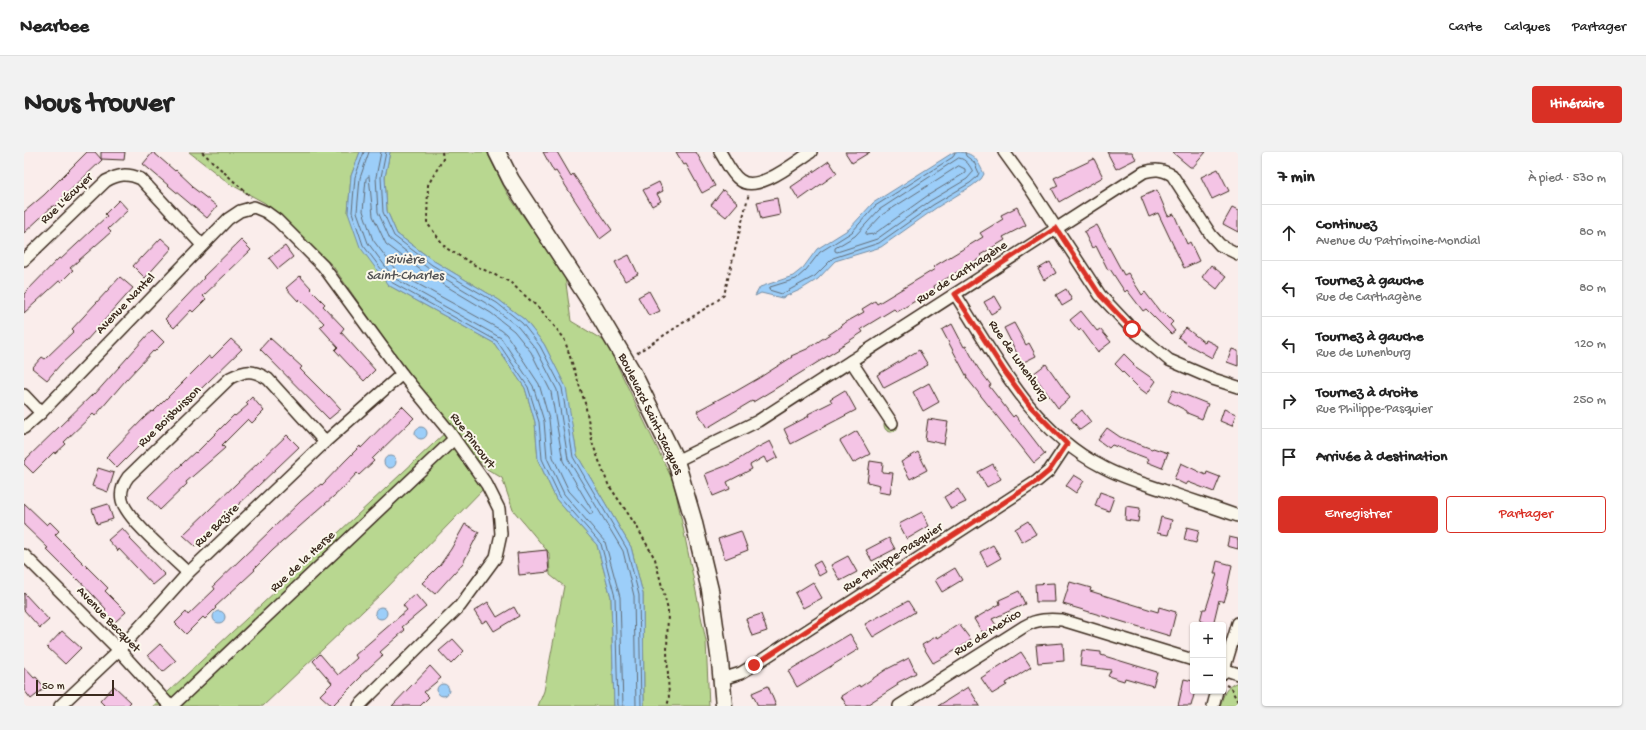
<!DOCTYPE html>
<html lang="fr">
<meta charset="utf-8">
<style>
:root{--surface:#fff;--page:#f2f2f2;--text:#222;--muted:#767676;--line:#e0e0e0;--accent:#d93025}
body{margin:0;font-family:"Gochi Hand",sans-serif;background:var(--page);color:var(--text)}
.controls{position:absolute;right:12px;bottom:12px;display:grid;overflow:hidden;border-radius:4px;box-shadow:0 1px 3px #0004}
.controls button{width:36px;height:36px;display:grid;place-items:center;padding:0;border:0;border-bottom:1px solid var(--line);background:var(--surface);color:var(--text);font:20px sans-serif}
.scale{position:absolute;left:12px;bottom:10px;width:78px;box-sizing:border-box;padding-left:4px;border:2px solid #3b2a1e;border-top:0;font-size:11px;line-height:14px;white-space:nowrap;color:#3b2a1e;-webkit-text-stroke:3px #fbf7ec;paint-order:stroke}
.stop{position:absolute;width:12px;height:12px;margin:-9px;border:3px solid #d93025;border-radius:50%;background:#fff}
.stop.end{background:#d93025;border-color:#fff;box-shadow:0 1px 4px #0008}
.list{margin:0;padding:0;list-style:none}
h2{display:flex;justify-content:space-between;align-items:center;height:52px;margin:0;padding:0 16px;font-size:17px}
h2 small{font-size:13px;font-weight:400;color:var(--muted)}
.list li{display:grid;grid-template-columns:26px 1fr auto;gap:12px;align-items:center;box-sizing:border-box;height:56px;padding:0 16px;border-top:1px solid var(--line)}
.list b{display:block;font-size:15px;white-space:nowrap}
.list p{margin:0;font-size:13px;white-space:nowrap;color:var(--muted)}
.list em{font-size:13px;font-style:normal;color:var(--muted)}
.actions{display:flex;gap:8px;padding:12px 16px}
.actions a{flex:1;padding:9px 0;border:1px solid var(--accent);border-radius:4px;text-align:center;font-size:14px;color:var(--accent)}
.actions .main{background:var(--accent);color:#fff}
.icon{flex:none;width:22px;height:22px;fill:none;stroke:currentColor;stroke-width:2;stroke-linecap:round;stroke-linejoin:round}
.map{position:relative;flex:none;width:1214px;height:554px;overflow:hidden;border-radius:4px}
header{display:flex;align-items:center;gap:24px;box-sizing:border-box;height:56px;padding:0 20px;background:var(--surface);border-bottom:1px solid var(--line)}
header strong{font-size:19px}
nav{display:flex;gap:22px;margin-inline-start:auto;font-size:14px}
.intro{display:flex;align-items:center;justify-content:space-between;box-sizing:border-box;height:96px;padding:0 24px}
h1{margin:0;font-size:28px}
.button{padding:10px 18px;border-radius:4px;background:var(--accent);color:#fff;font-size:14px;font-weight:700}
main{display:flex;gap:24px;padding:0 24px}
aside{flex:1;background:var(--surface);border-radius:4px;box-shadow:0 1px 3px #0004}
.map>svg:first-child{display:block}
</style>
<header>
<strong>Nearbee</strong>
<nav><a>Carte</a><a>Calques</a><a>Partager</a></nav>
</header>
<div class="intro"><h1>Nous trouver</h1><a class="button">Itinéraire</a></div>
<main>
<div class="map">
<svg width="1214" height="554" viewBox="0 0 1214 554">
<rect width="100%" height="100%" fill="#faedeb"/>
<filter id="ink" filterUnits="userSpaceOnUse"><feTurbulence type="fractalNoise" baseFrequency=".025" numOctaves="2"/><feDisplacementMap in="SourceGraphic" scale="8" xChannelSelector="R" yChannelSelector="G"/><feConvolveMatrix kernelMatrix="1 2 1 2 8 2 1 2 1" color-interpolation-filters="sRGB"/></filter>
<g filter="url(#ink)">
<g fill="#b8d790" stroke="#7a8057">
<polygon points="165,0 336,0 327,24 324,61 364,133 470,191 501,236 511,270 514,308 532,347 573,393 587,445 590,554 514,554 520,539 540,434 526,423 525,401 489,358 478,326 463,317 426,281 463,333 359,440 239,554 129,554 424,278 308,113 241,51 206,32"/>
<polygon points="366,0 463,0 483,41 541,124 547,169 582,190 650,331 682,489 685,554 620,554 619,442 607,395 553,303 541,234 520,192 501,168 475,148 410,109 373,82 363,59 361,25"/>
<circle cx="867" cy="273" r="7"/>
<path d="M1214 530V554H1196C1200 542 1201 535 1214 530Z"/>
</g>
<g fill="#9ccef9" stroke="#758ca1">
<polygon points="336,0 366,0 361,25 363,59 373,82 410,109 475,148 501,168 520,192 542,235 553,303 607,395 619,442 620,554 590,554 587,445 573,393 532,347 514,308 511,270 501,236 470,191 364,133 336,95 324,61 327,24"/>
<path d="M930 0C949 0 952 5 960 22L957 27 948 34 912 56 857 95 811 109 794 127 776 138 758 146 737 141 731 144 736 135 769 124 779 116 793 97 825 77 849 51Z"/>
<circle cx="397" cy="281" r="6"/>
<circle cx="366" cy="310" r="6"/>
<circle cx="357" cy="461" r="6"/>
<circle cx="195" cy="465" r="6"/>
<circle cx="419" cy="538" r="6"/>
</g>
<g fill="none" stroke-linecap="round" stroke-linejoin="round">
<g stroke="#626c76" stroke-width="1">
<polyline points="340,0 331,25 328,60 339,93 367,130 473,189 504,235 515,270 518,307 536,345 577,392 591,445 594,554"/>
<polyline points="345,0 336,26 333,60 344,91 370,126 477,186 509,234 520,269 523,306 540,342 581,390 596,445 599,554"/>
<polyline points="357,0 352,25 354,60 366,87 405,117 470,156 494,175 512,197 533,238 544,307 599,399 610,444 612,554"/>
<polyline points="362,0 357,25 359,60 370,84 408,113 473,151 498,171 516,194 538,236 549,305 603,397 615,443 617,554"/>
<polyline points="931,0 929,5 851,54 828,80 796,100 782,118 772,127 746,135 745,138 758,142 791,124 809,106 855,91 909,53 946,31 953,25 955,21 950,10 942,4 941,0"/>
<path d="M935 6C942 7 946 14 949 20L943 27 906 49 853 87 813 100 811 99V96L831 84 855 58Z"/>
<polygon points="935,14 941,17 941,21 903,44 850,82 842,83 842,80 858,63"/>
<polygon points="345,24 349,64 362,92 402,122 467,161 490,179 507,200 527,240 539,309 569,360 568,362 566,362 545,339 529,305 525,267 515,232 482,182 477,178 374,121 349,88 339,59 342,27"/>
</g>
</g>
<g fill="#f4c4e5" stroke="#3b2a1e">
<polygon points="63,0 71,0 78,8 36,48 37,50 31,55 30,53 0,81 0,60 20,43"/>
<polygon points="77,0 101,0 100,8 77,7"/>
<polygon points="129,0 151,19 152,18 169,34 168,35 193,54 183,66 119,12"/>
<polygon points="519,0 533,0 547,24 549,22 588,78 576,87 532,19 530,20"/>
<polygon points="652,0 672,0 691,34 678,41 662,12 660,13"/>
<polygon points="821,0 846,0 828,11"/>
<polygon points="1083,0 1108,0 1112,7 1092,17"/>
<polygon points="1148,0 1182,0 1169,15 1166,15"/>
<polygon points="1070,7 1079,25 1035,50 1028,37 1034,34 1030,26"/>
<polygon points="805,9 813,21 775,48 767,35"/>
<polygon points="1194,17 1205,39 1188,47 1177,25"/>
<polygon points="635,30 639,39 633,42 637,49 628,54 619,38"/>
<polygon points="699,38 714,51 702,65 687,53"/>
<polygon points="1133,38 1144,64 1150,62 1163,92 1166,90 1175,109 1160,116 1134,61 1125,65 1117,45"/>
<polygon points="753,46 756,63 737,67 733,50"/>
<polygon points="95,48 104,58 84,77 87,80 46,116 49,118 37,130 35,129 0,161 0,142 35,106 37,107 83,64 81,62"/>
<polygon points="993,55 1002,73 979,85 981,88 956,103 958,105 910,134 911,137 873,160 870,157 837,177 839,180 814,196 815,197 749,238 729,250 728,249 683,276 673,259 708,240 709,241 735,226 768,205 767,204 783,197 818,174 817,173 840,160 838,157 851,149 853,152 911,117 909,115 959,85 956,81 979,67 977,63"/>
<polygon points="1208,56 1214,59 1214,80 1199,72"/>
<polygon points="1073,73 1100,123 1104,121 1118,143 1121,140 1137,161 1139,160 1149,170 1146,173 1151,179 1147,182 1122,157 1119,159 1103,138 1101,140 1086,117 1084,118 1072,94 1068,96 1060,80"/>
<polygon points="137,86 148,96 121,126 109,114 117,105 118,106"/>
<polygon points="217,88 227,98 179,144 182,147 169,160 167,158 150,176 141,167 180,126 179,125"/>
<polygon points="261,94 269,105 254,117 245,106"/>
<polygon points="605,103 614,122 601,129 591,110"/>
<polygon points="1026,110 1032,121 1020,128 1014,117"/>
<polygon points="1187,113 1202,125 1193,137 1178,125"/>
<polygon points="276,124 287,136 286,137 301,152 299,154 320,176 317,180 351,218 340,229 311,198 314,195 296,175 300,171 275,147 274,149 262,136"/>
<polygon points="96,125 109,136 62,189 36,213 23,228 8,216 18,205 21,207 50,179 48,177"/>
<polygon points="1042,137 1048,148 1038,154 1032,143"/>
<polygon points="625,139 636,159 625,164 614,145"/>
<polygon points="971,144 978,156 967,162 960,150"/>
<polygon points="1057,159 1073,179 1076,177 1087,190 1074,200 1057,177 1055,179 1046,168"/>
<polygon points="990,171 1002,193 1005,191 1012,204 998,211 980,176"/>
<polygon points="928,172 940,195 942,194 954,216 967,233 965,234 989,265 991,263 1021,302 1010,311 942,225 943,225 918,178"/>
<polygon points="1162,176 1181,191 1182,188 1194,194 1188,206 1163,192 1154,185"/>
<polygon points="128,178 140,190 130,200 129,199 101,229 71,264 69,262 40,290 42,292 31,302 30,300 9,321 0,312 0,309 70,241 71,242"/>
<polygon points="246,186 278,215 276,217 304,245 305,244 317,257 305,267 236,197"/>
<polygon points="207,187 218,197 150,263 149,262 131,278 93,316 82,305 122,264 128,259 129,260 185,204 188,206"/>
<polygon points="1208,197 1214,199 1214,214 1203,210"/>
<polygon points="895,198 904,213 860,236 853,223"/>
<polygon points="1100,202 1110,212 1109,213 1132,229 1123,242 1115,236 1091,212"/>
<polygon points="1022,212 1046,246 1034,256 1009,222"/>
<polygon points="905,231 915,250 899,259 889,240"/>
<polygon points="821,238 832,258 767,292 760,277 785,264 784,262 808,250 806,247"/>
<polygon points="1149,238 1184,252 1178,267 1163,261 1163,259 1144,249"/>
<polygon points="228,245 240,259 228,271 224,267 198,293 201,296 162,330 163,332 136,358 124,345 160,310 171,300 172,301 210,263 211,264 224,253 222,251"/>
<polygon points="378,254 390,266 348,307 350,309 335,323 333,321 318,337 249,398 230,417 231,418 191,455 192,456 181,467 179,465 162,482 151,471 162,460 164,463 191,437 189,434 277,349 297,332 298,333 320,310 336,294 337,296"/>
<polygon points="1200,257 1212,262 1208,274 1196,269"/>
<polygon points="1058,258 1067,270 1056,278 1047,267"/>
<polygon points="904,267 924,270 920,292 901,288"/>
<polygon points="1083,276 1096,285 1128,297 1129,296 1144,301 1138,316 1123,310 1125,307 1088,293 1085,296 1074,288"/>
<polygon points="833,279 846,302 829,311 816,289"/>
<polygon points="263,283 275,295 171,394 159,383"/>
<polygon points="746,289 754,305 743,311 740,305 726,313 728,317 703,330 706,337 689,344 681,322 709,311 729,298"/>
<polygon points="894,300 903,318 886,327 877,310"/>
<polygon points="846,309 859,311 858,320 869,321 866,342 854,340 856,333 843,330"/>
<polygon points="1157,311 1182,323 1183,320 1196,325 1190,340 1164,330 1162,333 1150,327"/>
<polygon points="969,312 977,327 963,335 954,320"/>
<polygon points="74,316 90,321 84,340 68,334"/>
<polygon points="1050,323 1060,329 1052,341 1042,334"/>
<polygon points="934,337 942,350 927,357 920,345"/>
<polygon points="1076,340 1090,345 1085,359 1071,354"/>
<polygon points="0,351 23,373 26,370 35,379 31,383 84,436 81,439 102,460 91,470 80,459 82,457 54,427 53,428 22,397 24,396 0,373"/>
<polygon points="84,352 89,367 73,372 68,357"/>
<polygon points="1102,354 1116,356 1114,370 1101,368"/>
<polygon points="898,360 905,374 883,387 875,372"/>
<polygon points="1137,365 1148,368 1144,383 1133,381"/>
<polygon points="1004,369 1012,382 998,390 991,377"/>
<polygon points="441,372 455,380 439,411 411,442 398,431 416,413 427,397"/>
<polygon points="1163,375 1175,378 1172,391 1160,388"/>
<polygon points="98,376 107,386 106,387 141,423 129,433 95,397 94,399 84,388"/>
<polygon points="717,379 724,398 701,407 694,387"/>
<polygon points="1205,385 1214,387 1214,397 1203,394"/>
<polygon points="865,386 871,397 848,409 842,398"/>
<polygon points="969,393 977,406 963,414 956,400"/>
<polygon points="523,398 525,420 495,423 493,401"/>
<polygon points="824,404 833,420 816,429 807,413"/>
<polygon points="796,409 802,420 795,424 789,413"/>
<polygon points="1193,409 1208,413 1203,437 1204,437 1200,450 1195,448 1189,473 1176,469 1179,457 1182,457 1193,422 1190,422"/>
<polygon points="931,416 938,428 918,440 911,428"/>
<polygon points="789,430 798,446 779,456 771,441"/>
<polygon points="1046,430 1067,436 1066,439 1134,460 1135,455 1152,460 1146,484 1039,452"/>
<polygon points="1030,431 1031,450 1012,450 1011,432"/>
<polygon points="995,439 1001,452 968,467 972,473 961,480 958,480 950,467 976,452 975,448"/>
<polygon points="0,441 25,468 16,476 0,458"/>
<polygon points="391,442 402,455 378,475 381,478 356,500 359,503 336,524 337,525 308,554 296,543 308,531 289,509 296,502 314,523 333,506 331,503 383,458 379,453"/>
<polygon points="884,449 891,460 849,485 841,472"/>
<polygon points="464,450 473,465 490,455 495,464 470,479 463,468 458,471 450,459"/>
<polygon points="737,462 743,479 728,484 722,467"/>
<polygon points="935,472 947,488 934,497 909,511 898,493 913,484 914,486"/>
<polygon points="38,479 57,496 41,512 23,495"/>
<polygon points="826,482 835,497 773,535 764,519"/>
<polygon points="429,487 440,499 427,512 415,499"/>
<polygon points="1039,491 1040,509 1014,511 1012,493"/>
<polygon points="136,492 152,509 139,520 124,503"/>
<polygon points="1058,498 1077,500 1077,503 1133,520 1129,534 1101,526 1100,529 1084,524 1087,518 1056,514"/>
<polygon points="997,500 1007,515 982,531 983,533 968,542 957,526"/>
<polygon points="885,506 892,521 873,531 874,533 841,554 823,554 817,544 835,533 836,535 863,517"/>
<polygon points="406,514 417,526 400,540 405,545 396,554 368,554"/>
<polygon points="0,515 10,526 12,525 21,536 7,547 0,538"/>
<polygon points="1160,527 1169,529 1169,539 1171,539 1167,554 1154,554"/>
<polygon points="90,534 107,550 103,554 81,554 76,549"/>
<polygon points="744,534 752,554 734,554 728,541"/>
<polygon points="944,535 956,554 914,554"/>
</g>
<g fill="none" stroke-linecap="round" stroke-linejoin="round">
<g stroke="#3b2a1e" stroke-width="14">
<g id="street">
<path d="M696 0C702 9 707 22 716 28 733 42 771 10 787 0"/>
<polyline points="980,0 1006,36 1076,143 1108,177 1145,208 1189,227 1214,235"/>
<path d="M0 108 82 29C95 22 103 21 117 27L178 93"/>
<path d="M931 142C971 204 1008 279 1077 314 1096 325 1118 331 1139 338 1164 347 1189 355 1214 364"/>
<polyline points="827,209 868,271"/>
<polyline points="0,243 17,261"/>
<polyline points="0,276 17,261 204,67 216,59 230,55 242,60 253,68 299,114 378,222 424,278 446,309 463,333 475,357 477,382 472,405 436,454 335,554"/>
<path d="M652 309 734 269 1120 20C1131 17 1137 17 1148 23L1187 83 1196 93 1214 102"/>
<polyline points="0,403 95,498 146,554"/>
<path d="M164 421C149 406 102 367 98 348 96 339 99 332 104 325L206 226C222 218 228 217 244 227L301 290"/>
<polyline points="1199,517 1214,522"/>
<polyline points="1199,521 1214,471"/>
<polyline points="698,527 717,521 730,513 1013,329 1025,319 1043,292"/>
<polyline points="36,554 95,498 164,421 301,290 378,222"/>
<polyline points="148,554 430,287"/>
<path d="M875 554 1001 474C1013 467 1025 467 1038 468L1169 508"/>
<polyline points="1189,554 1193,539"/>
</g>
</g>
<g stroke="#3b2a1e" stroke-width="19">
<polyline id="secondary" points="473,0 487,28 570,155 609,221 652,309 669,367 686,438 696,510 700,554"/>
</g>
<g stroke="#3b2a1e" stroke-width="2" stroke-dasharray="3 3" stroke-linecap="butt">
<polyline points="178,0 227,45"/>
<polyline points="418,0 419,7 404,33 403,71 422,96 454,115 486,130 517,158 540,186 561,251 569,293 584,332 613,375 631,407 644,458 643,499 645,547 643,554"/>
<polyline points="613,201 694,148 700,143 725,41"/>
<polyline points="1202,533 1206,535 1214,550"/>
</g>
<use href="#street" stroke="#fbf7ec" stroke-width="11"/>
<use href="#secondary" stroke="#fbf7ec" stroke-width="16"/>
</g>
</g>
<g fill="none" stroke-linecap="round" stroke-linejoin="round" filter="url(#ink)">
<polyline stroke="#d93025" stroke-width="5" points="730,513 1013,329 1025,319 1043,292 1006,254 981,220 931,142 1032,76 1076,143 1108,177"/>
</g>
<g text-anchor="middle" dominant-baseline="central" stroke-width="4" stroke-linejoin="round" paint-order="stroke">
<g font-size="13" fill="#3b2a1e" stroke="#fbf7ec">
<text transform="translate(43 47) rotate(-44)">Rue L'Écuyer</text>
<text transform="translate(938 121) rotate(-33)">Rue de Carthagène</text>
<text transform="translate(102 152) rotate(-46)">Avenue Nantel</text>
<text transform="translate(994 209) rotate(55)">Rue de Lunenburg</text>
<text transform="translate(626 262) rotate(64)">Boulevard Saint-Jacques</text>
<text transform="translate(146 265) rotate(-44)">Rue Boisbuisson</text>
<text transform="translate(448 289) rotate(53)">Rue Pincourt</text>
<text transform="translate(193 374) rotate(-44)">Rue Bazire</text>
<text transform="translate(869 406) rotate(-33)">Rue Philippe-Pasquier</text>
<text transform="translate(279 410) rotate(-43)">Rue de la Herse</text>
<text transform="translate(84 468) rotate(46)">Avenue Becquet</text>
<text transform="translate(964 481) rotate(-32)">Rue de Mexico</text>
</g>
<g font-size="14" font-style="italic" fill="#535355" stroke="#fbf7ec">
<text x="381" y="108">Rivière<tspan x="381" dy="16">Saint-Charles</tspan></text>
</g>
</g>
</svg>
<div class="controls">
<button>+</button>
<button>−</button>
</div>
<div class="scale">50 m</div>
<div class="stop" style="left:1108px;top:177px"></div>
<div class="stop end" style="left:730px;top:513px"></div>
</div>
<aside>
<h2>7 min<small>À pied · 530 m</small></h2>
<ul class="list">
<li><svg class="icon" aria-label="ahead" viewBox="0 0 24 24"><path d="M12 20V5M6 11l6-6 6 6"/></svg><div><b>Continuez</b><p>Avenue du Patrimoine-Mondial</p></div><em>80 m</em></li>
<li><svg class="icon" aria-label="left" viewBox="0 0 24 24"><path d="M17 20v-9H6M10 6l-5 5 5 5"/></svg><div><b>Tournez à gauche</b><p>Rue de Carthagène</p></div><em>80 m</em></li>
<li><svg class="icon" aria-label="left" viewBox="0 0 24 24"><path d="M17 20v-9H6M10 6l-5 5 5 5"/></svg><div><b>Tournez à gauche</b><p>Rue de Lunenburg</p></div><em>120 m</em></li>
<li><svg class="icon" aria-label="right" viewBox="0 0 24 24"><path d="M7 20v-9h11M14 6l5 5-5 5"/></svg><div><b>Tournez à droite</b><p>Rue Philippe-Pasquier</p></div><em>250 m</em></li>
<li><svg class="icon" aria-label="arrive" viewBox="0 0 24 24"><path d="M6 21V4h12l-3 4 3 4H6"/></svg><div><b>Arrivée à destination</b></div></li>
</ul>
<div class="actions"><a class="main">Enregistrer</a><a>Partager</a></div>
</aside>
</main>
